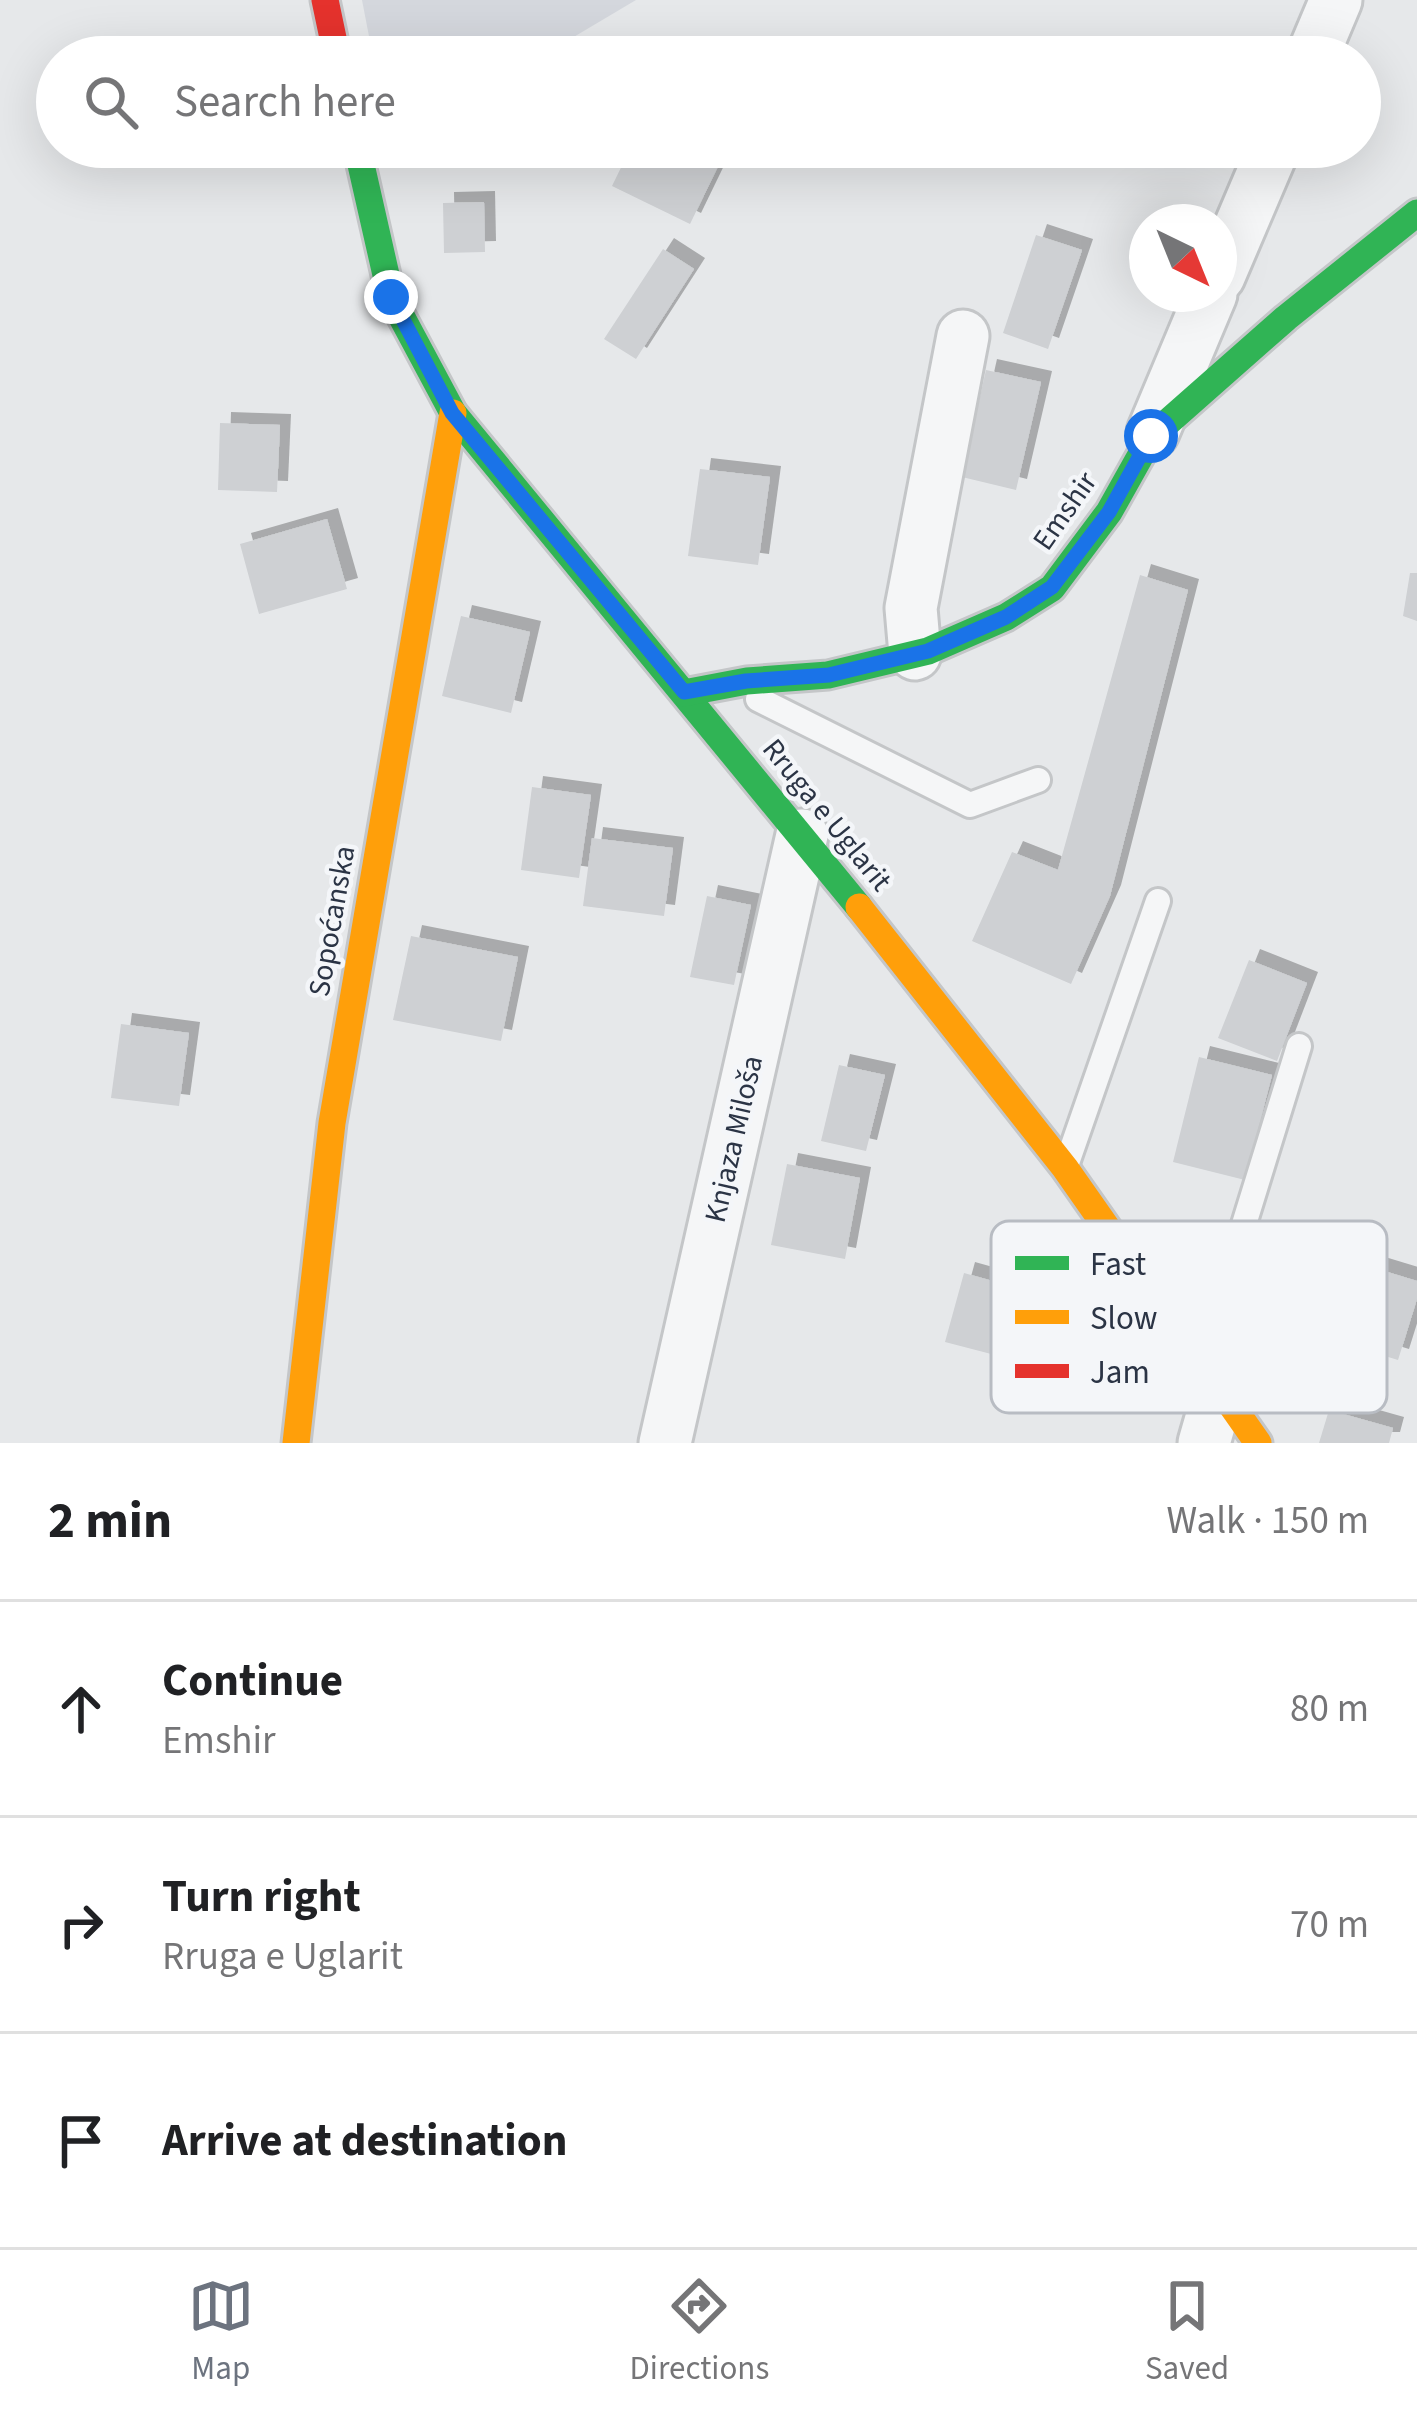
<!DOCTYPE html>
<meta charset="utf-8">
<style>
:root{--surface:#fff;--page:#f6f6f6;--text:#202124;--muted:#757577;--line:#e0e0e0;--accent:#6c737f}
body{margin:0;font-family:"Source Sans 3",sans-serif;background:var(--page);color:var(--text)}
.compass{position:absolute;left:1129px;top:204px;width:108px;height:108px;border-radius:50%;background:var(--surface);box-shadow:0 12px 48px #0002;rotate:137deg}
.stop{position:absolute;width:36px;height:36px;margin:-27px;border:9px solid #1a73e8;border-radius:50%;background:#fff}
.stop.end{background:#1a73e8;border-color:#fff;box-shadow:0 3px 12px #0008}
.list{margin:0;padding:0;list-style:none}
h2{display:flex;justify-content:space-between;align-items:center;height:156px;margin:0;padding:0 48px;font-size:51px}
h2 small{font-size:39px;font-weight:400;color:var(--muted)}
.list li{display:grid;grid-template-columns:78px 1fr auto;gap:36px;align-items:center;box-sizing:border-box;height:216px;padding:0 48px;border-top:3px solid var(--line)}
.list b{display:block;font-size:45px;white-space:nowrap}
.list p{margin:0;font-size:39px;white-space:nowrap;color:var(--muted)}
.list em{font-size:39px;font-style:normal;color:var(--muted)}
.icon{flex:none;width:66px;height:66px;fill:none;stroke:currentColor;stroke-width:2;stroke-linecap:round;stroke-linejoin:round}
.map{position:relative;flex:none;width:1417px;height:1443px;overflow:hidden}
.search{position:absolute;background:var(--surface);box-shadow:0 12px 48px #0002;left:36px;right:36px;top:36px;height:132px;display:flex;align-items:center;gap:30px;box-sizing:border-box;padding:0 42px;border-radius:66px;color:var(--muted);font-size:45px}
.sheet{height:804px;background:var(--surface)}
nav{display:flex;justify-content:space-around;align-items:center;box-sizing:border-box;height:168px;border-top:3px solid var(--line);background:var(--surface);font-size:33px;color:var(--muted)}
nav a{display:grid;justify-items:center;gap:6px}
nav .on{color:var(--accent)}
.map>svg:first-child{display:block}
</style>
<div class="map">
<svg width="1417" height="1443" viewBox="0 0 1417 1443">
<defs>
<filter id="shadow"><feDropShadow dx="11" dy="-11" stdDeviation="0" flood-color="#0004"/></filter>
</defs>
<rect width="100%" height="100%" fill="#e6e8ea"/>
<polygon fill="#d4d7dd" points="362,0 636,0 540,57 373,57"/>
<g fill="#ced0d3" filter="url(#shadow)">
<polygon points="631,147 704,147 723,156 690,224 612,186"/>
<polygon points="484,202 485,252 444,253 443,203"/>
<polygon points="1036,235 1082,250 1048,349 1003,333"/>
<polygon points="663,249 694,269 636,359 604,339"/>
<polygon points="986,370 1041,382 1016,490 962,477"/>
<polygon points="220,423 280,425 277,492 218,490"/>
<polygon points="700,469 770,477 758,565 688,556"/>
<polygon points="327,519 347,589 259,614 240,544"/>
<polygon points="1410,573 1417,573 1417,621 1403,616"/>
<polygon points="1140,575 1188,590 1110,896 1071,984 972,941 1012,852 1058,870"/>
<polygon points="461,616 530,632 511,713 442,696"/>
<polygon points="532,787 591,795 579,878 521,870"/>
<polygon points="592,838 673,848 664,916 583,906"/>
<polygon points="707,896 751,905 734,985 690,977"/>
<polygon points="411,936 518,957 501,1041 393,1020"/>
<polygon points="1249,960 1307,983 1277,1061 1218,1038"/>
<polygon points="121,1024 189,1033 179,1106 111,1098"/>
<polygon points="1199,1057 1272,1075 1245,1180 1173,1162"/>
<polygon points="839,1065 885,1075 866,1151 821,1141"/>
<polygon points="787,1164 860,1178 845,1259 771,1245"/>
<polygon points="1361,1264 1417,1281 1417,1299 1398,1360 1336,1341"/>
<polygon points="964,1273 1014,1287 995,1355 945,1342"/>
<polygon points="1329,1410 1393,1428 1389,1443 1319,1443"/>
</g>
<g fill="none" stroke-linecap="round" stroke-linejoin="round">
<g stroke="#c4c6c8" stroke-width="30">
<g id="lane">
<polyline points="758,699 970,805 1038,780"/>
<polyline points="1068,1160 1158,901"/>
<polyline points="1204,1354 1299,1046"/>
</g>
</g>
<g stroke="#c4c6c8" stroke-width="57">
<g id="street">
<polyline points="1312,57 1336,0"/>
<polyline points="1219,276 1274,147"/>
<polyline points="1153,432 1211,294"/>
<polyline points="915,654 911,608 963,336"/>
<polyline points="665,1443 802,835"/>
<polyline points="1204,1443 1219,1391"/>
</g>
</g>
<g stroke="#c4c6c8" stroke-width="33">
<g id="fast">
<polyline points="357,147 391,297 453,413 859,907"/>
<polyline points="684,693 747,681 828,675 928,651 1006,617 1052,588 1109,512 1151,437 1286,318 1417,213"/>
</g>
</g>
<g stroke="#c4c6c8" stroke-width="33">
<g id="slow">
<polyline points="859,907 1065,1168 1258,1443"/>
<polyline points="296,1443 332,1123 453,413"/>
</g>
</g>
<g stroke="#c4c6c8" stroke-width="33">
<polyline id="jam" points="325,0 337,57"/>
</g>
<use href="#lane" stroke="#f5f6f7" stroke-width="24"/>
<use href="#street" stroke="#f5f6f7" stroke-width="51"/>
<use href="#fast" stroke="#30b455" stroke-width="27"/>
<use href="#slow" stroke="#ff9f0a" stroke-width="27"/>
<use href="#jam" stroke="#e5322d" stroke-width="27"/>
</g>
<g fill="none" stroke-linecap="round" stroke-linejoin="round">
<polyline stroke="#1a73e8" stroke-width="15" points="391,297 452,413 684,692 746,681 829,675 928,651 1006,617 1052,587 1109,512 1151,436"/>
</g>
<g text-anchor="middle" dominant-baseline="central" stroke-width="9" stroke-linejoin="round" paint-order="stroke">
<g font-size="30" fill="#2b3445" stroke="#f4f6f9">
<text transform="translate(1065 511) rotate(-55)">Emshir</text>
<text transform="translate(827 815) rotate(51)">Rruga e Uglarit</text>
<text transform="translate(332 921) rotate(-80)">Sopoćanska</text>
<text transform="translate(734 1139) rotate(-77)">Knjaza Miloša</text>
</g>
</g>
<rect x="991" y="1221" width="396" height="192" rx="18" fill="#f4f6f9" stroke="#b8bcc3" stroke-width="3"/>
<rect x="1015" y="1256" width="54" height="14" fill="#30b455"/>
<rect x="1015" y="1310" width="54" height="14" fill="#ff9f0a"/>
<rect x="1015" y="1364" width="54" height="14" fill="#e5322d"/>
<g font-size="33" fill="#2b3445">
<text x="1090" y="1275">Fast</text>
<text x="1090" y="1329">Slow</text>
<text x="1090" y="1383">Jam</text>
</g>
</svg>
<svg class="compass" viewBox="-18 -18 36 36"><path d="M0-13l5 13h-10z" fill="#e53935"/><path d="M0 13l5-13h-10z" fill="#757577"/></svg>
<div class="stop" style="left:1151px;top:436px"></div>
<div class="stop end" style="left:391px;top:297px"></div>
<div class="search"><svg class="icon" aria-label="search" viewBox="0 0 24 24"><circle cx="10" cy="10" r="6"/><path d="M15 15l6 6"/></svg>Search here</div>
</div>
<section class="sheet">
<h2>2 min<small>Walk · 150 m</small></h2>
<ul class="list">
<li><svg class="icon" aria-label="ahead" viewBox="0 0 24 24"><path d="M12 20V5M6 11l6-6 6 6"/></svg><div><b>Continue</b><p>Emshir</p></div><em>80 m</em></li>
<li><svg class="icon" aria-label="right" viewBox="0 0 24 24"><path d="M7 20v-9h11M14 6l5 5-5 5"/></svg><div><b>Turn right</b><p>Rruga e Uglarit</p></div><em>70 m</em></li>
<li><svg class="icon" aria-label="arrive" viewBox="0 0 24 24"><path d="M6 21V4h12l-3 4 3 4H6"/></svg><div><b>Arrive at destination</b></div></li>
</ul>
</section>
<nav>
<a class="on"><svg class="icon" aria-label="map" viewBox="0 0 24 24"><path d="M3 6l6-2 6 2 6-2v14l-6 2-6-2-6 2zM9 4v14M15 6v14"/></svg>Map</a>
<a><svg class="icon" aria-label="directions" viewBox="0 0 24 24"><path d="M12 3l9 9-9 9-9-9zM9 14v-3h6M13 9l2 2-2 2"/></svg>Directions</a>
<a><svg class="icon" aria-label="saved" viewBox="0 0 24 24"><path d="M7 4h10v16l-5-4-5 4z"/></svg>Saved</a>
</nav>
